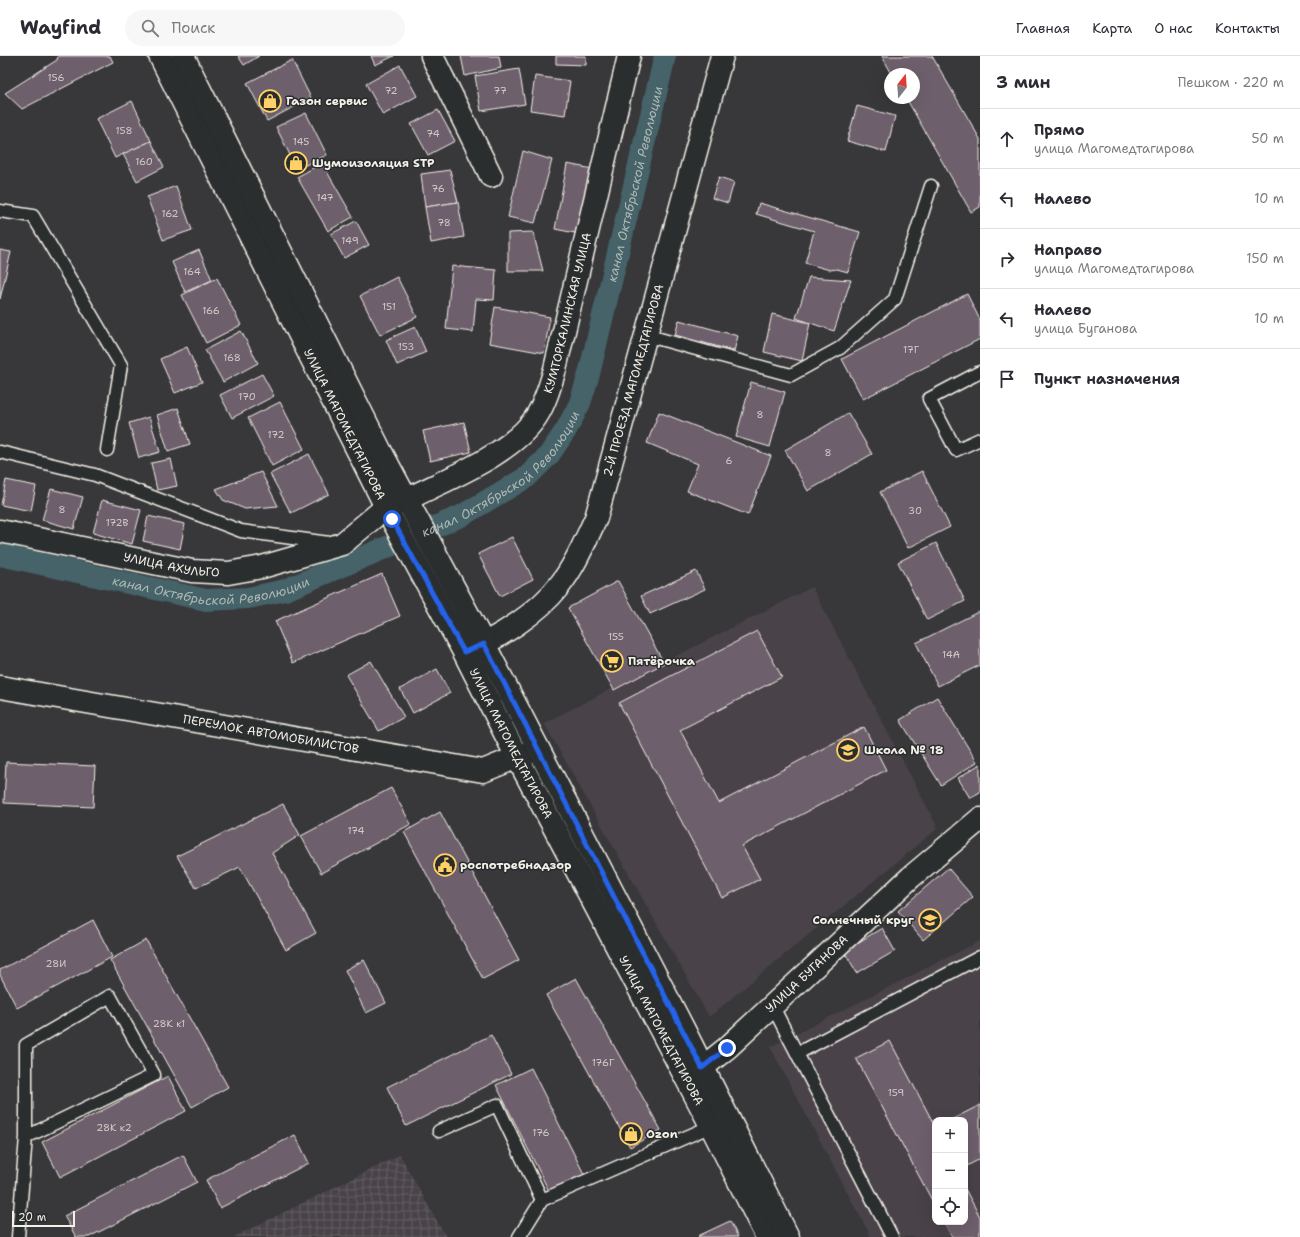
<!DOCTYPE html>
<html lang="ru">
<meta charset="utf-8">
<style>
:root{--surface:#fff;--page:#f7f7f7;--text:#2b2b33;--muted:#7c7c81;--line:#e1e1e2}
body{margin:0;font-family:"Shantell Sans",sans-serif;background:var(--page);color:var(--text)}
.controls{position:absolute;right:12px;bottom:12px;display:grid;overflow:hidden;border-radius:8px;box-shadow:0 4px 16px #0002}
.controls button{width:36px;height:36px;display:grid;place-items:center;padding:0;border:0;border-bottom:1px solid var(--line);background:var(--surface);color:var(--text);font:20px sans-serif}
.compass{position:absolute;left:884px;top:12px;width:36px;height:36px;border-radius:50%;background:var(--surface);box-shadow:0 4px 16px #0002;rotate:17deg}
.scale{position:absolute;left:12px;bottom:10px;width:63px;box-sizing:border-box;padding-left:4px;border:2px solid #f4f1e8;border-top:0;font-size:11px;line-height:14px;white-space:nowrap;color:#f4f1e8;-webkit-text-stroke:3px #2a2d2e;paint-order:stroke}
.stop{position:absolute;width:12px;height:12px;margin:-9px;border:3px solid #2563eb;border-radius:50%;background:#fff}
.stop.end{background:#2563eb;border-color:#fff;box-shadow:0 1px 4px #0008}
.list{margin:0;padding:0;list-style:none}
h2{display:flex;justify-content:space-between;align-items:center;height:52px;margin:0;padding:0 16px;font-size:17px}
h2 small{font-size:13px;font-weight:400;color:var(--muted)}
.list li{display:grid;grid-template-columns:26px 1fr auto;gap:12px;align-items:center;box-sizing:border-box;height:60px;padding:0 16px;border-top:1px solid var(--line)}
.list b{display:block;font-size:15px;white-space:nowrap}
.list p{margin:0;font-size:13px;white-space:nowrap;color:var(--muted)}
.list em{font-size:13px;font-style:normal;color:var(--muted)}
.icon{flex:none;width:22px;height:22px;fill:none;stroke:currentColor;stroke-width:2;stroke-linecap:round;stroke-linejoin:round}
.map{position:relative;flex:none;width:980px;height:1181px;overflow:hidden}
header{display:flex;align-items:center;gap:24px;box-sizing:border-box;height:56px;padding:0 20px;background:var(--surface);border-bottom:1px solid var(--line)}
header strong{font-size:19px}
nav{display:flex;gap:22px;margin-inline-start:auto;font-size:14px}
.search{width:280px;height:36px;background:var(--page);display:flex;align-items:center;gap:10px;box-sizing:border-box;padding:0 14px;border-radius:22px;color:var(--muted);font-size:15px}
main{display:flex}
aside{flex:1;background:var(--surface)}
.map>svg:first-child{display:block}
</style>
<header>
<strong>Wayfind</strong>
<div class="search"><svg class="icon" aria-label="search" viewBox="0 0 24 24"><circle cx="10" cy="10" r="6"/><path d="M15 15l6 6"/></svg>Поиск</div>
<nav><a>Главная</a><a>Карта</a><a>О нас</a><a>Контакты</a></nav>
</header>
<main>
<div class="map">
<svg width="980" height="1181" viewBox="0 0 980 1181">
<defs>
<pattern id="industrial-grid" width="8" height="8" patternUnits="userSpaceOnUse"><rect width="8" height="8" fill="#484349"/><path d="M0 4h8M4 0v8" fill="none" stroke="#635f63"/></pattern>
</defs>
<rect width="100%" height="100%" fill="#38373a"/>
<filter id="ink" filterUnits="userSpaceOnUse"><feTurbulence type="fractalNoise" baseFrequency=".025" numOctaves="2"/><feDisplacementMap in="SourceGraphic" scale="8" xChannelSelector="R" yChannelSelector="G"/><feConvolveMatrix kernelMatrix="1 2 1 2 8 2 1 2 1" color-interpolation-filters="sRGB"/></filter>
<g filter="url(#ink)">
<g fill="#484349" fill-rule="evenodd">
<polygon points="812,531 938,772 709,961 544,667"/>
<path d="M980 885V1181H871L770 991ZM935 1064H965V1166H935Z"/>
</g>
<polygon fill="url(#industrial-grid)" points="400,1099 446,1181 234,1181"/>
<g fill="none" stroke-linecap="round" stroke-linejoin="round">
<path stroke="#456368" stroke-width="22" id="s1" d="M0 499 206 544 248 542 285 534 461 460 527 421 549 399 566 374 580 347 589 318 665 0"/>
</g>
<g fill="#6e5f6c" stroke="#f4f1e8">
<polygon points="58,0 110,0 113,6 22,53 5,37 57,4"/>
<polygon points="238,0 259,0 244,9"/>
<polygon points="371,0 394,0 375,9"/>
<polygon points="461,0 499,0 501,12 465,20"/>
<polygon points="556,0 586,0 586,9 556,8"/>
<polygon points="882,0 932,0 980,83 980,151 971,156 906,42 914,42 914,18 892,18"/>
<polygon points="292,4 311,42 267,65 247,27"/>
<polygon points="400,9 417,40 383,59 366,28"/>
<polygon points="519,13 525,48 481,55 475,20"/>
<polygon points="535,20 570,25 565,59 530,54"/>
<polygon points="132,45 151,85 115,102 96,63"/>
<polygon points="857,50 895,60 886,96 847,85"/>
<polygon points="438,54 455,85 428,99 411,68"/>
<polygon points="306,57 327,99 297,113 276,71"/>
<polygon points="151,85 164,111 137,125 123,98"/>
<polygon points="523,95 552,104 535,167 508,161"/>
<polygon points="322,107 353,161 328,175 297,121"/>
<polygon points="567,108 598,114 585,179 555,173"/>
<polygon points="450,114 458,146 425,151 421,118"/>
<polygon points="719,121 734,126 728,147 712,142"/>
<polygon points="176,130 192,174 163,184 147,141"/>
<polygon points="458,146 464,181 431,187 425,151"/>
<polygon points="759,147 860,176 848,216 837,213 830,214 805,207 814,175 756,158"/>
<polygon points="356,165 369,189 344,202 331,178"/>
<polygon points="533,176 543,215 508,215 508,177"/>
<polygon points="0,194 11,196 0,243"/>
<polygon points="199,194 212,224 185,236 172,206"/>
<polygon points="452,210 496,214 494,244 476,243 473,276 446,273"/>
<polygon points="397,221 417,261 380,279 360,240"/>
<polygon points="809,221 851,224 834,275 796,262"/>
<polygon points="217,222 241,269 206,287 182,239"/>
<polygon points="967,238 980,264 980,283 863,343 842,303"/>
<polygon points="495,251 550,261 544,297 489,287"/>
<polygon points="772,258 810,267 802,305 764,296"/>
<polygon points="679,264 738,280 734,295 675,279"/>
<polygon points="415,271 426,296 397,309 386,284"/>
<polygon points="241,275 258,307 223,326 205,294"/>
<polygon points="187,291 202,326 175,337 160,303"/>
<polygon points="262,318 274,340 232,362 220,339"/>
<polygon points="751,326 785,336 770,391 736,381"/>
<polygon points="280,346 304,393 272,410 248,362"/>
<polygon points="178,352 190,388 168,395 157,359"/>
<polygon points="659,356 771,400 748,459 687,435 698,408 647,387"/>
<polygon points="848,357 872,398 808,435 785,394"/>
<polygon points="149,361 160,396 139,402 129,367"/>
<polygon points="464,366 471,396 430,405 423,375"/>
<polygon points="309,398 329,438 291,457 270,418"/>
<polygon points="171,403 177,430 157,434 151,407"/>
<polygon points="922,415 950,471 908,492 880,436"/>
<polygon points="261,416 278,450 245,453 223,444 216,433"/>
<polygon points="6,424 36,430 31,455 1,449"/>
<polygon points="51,433 83,441 74,473 42,464"/>
<polygon points="102,444 141,454 132,488 93,477"/>
<polygon points="148,460 185,468 180,493 143,485"/>
<polygon points="512,481 533,523 500,540 478,498"/>
<polygon points="936,487 965,545 927,564 898,506"/>
<polygon points="696,515 705,533 650,558 641,540"/>
<polygon points="382,518 400,560 293,607 275,565"/>
<polygon points="618,525 664,607 614,634 568,552"/>
<polygon points="980,555 980,609 938,630 916,587"/>
<polygon points="757,575 782,621 680,674 719,747 864,671 886,714 742,790 760,823 722,842 619,647"/>
<polygon points="371,605 404,661 379,675 346,619"/>
<polygon points="437,613 450,637 413,657 400,633"/>
<polygon points="937,641 977,706 941,729 900,664"/>
<polygon points="6,706 95,710 93,751 4,747"/>
<polygon points="980,708 980,736 970,742 958,722"/>
<polygon points="391,732 411,768 321,817 301,780"/>
<polygon points="283,748 300,779 272,797 316,877 286,894 240,811 196,832 177,800"/>
<polygon points="440,756 519,904 483,923 404,776"/>
<polygon points="948,812 973,841 923,884 898,855"/>
<polygon points="93,864 112,901 17,952 0,919 0,914"/>
<polygon points="882,872 895,895 857,917 844,895"/>
<polygon points="146,884 228,1031 192,1051 110,904"/>
<polygon points="364,904 386,947 366,957 345,914"/>
<polygon points="576,922 661,1074 630,1091 546,939"/>
<polygon points="491,979 511,1018 406,1070 387,1031"/>
<polygon points="890,985 935,1070 935,1150 856,1002"/>
<polygon points="531,1012 586,1122 551,1139 496,1029"/>
<polygon points="168,1020 186,1055 60,1121 42,1086"/>
<polygon points="980,1049 980,1103 965,1111 965,1064 951,1064"/>
<polygon points="295,1079 309,1107 220,1152 206,1124"/>
<polygon points="183,1099 197,1126 89,1181 76,1181 64,1160"/>
<polygon points="965,1133 980,1161 980,1181 952,1181 944,1166 965,1166"/>
<polygon points="730,1165 738,1181 699,1181 698,1180"/>
</g>
<g fill="none" stroke-linecap="round" stroke-linejoin="round">
<g stroke="#f4f1e8" stroke-width="15">
<g id="lane">
<polyline points="0,155 33,160 121,309 107,394"/>
<polyline points="645,279 791,319 840,292 895,243 931,130"/>
<polyline points="980,316 929,343 956,394 980,383"/>
<polyline points="0,396 95,419 241,475 329,487"/>
<polyline points="773,951 892,1181"/>
<polyline points="798,997 980,901"/>
<polyline points="439,1075 497,1049 542,1144"/>
<polyline points="18,1181 26,1081 26,989 110,940 154,1019 26,1081"/>
<polyline points="519,1181 542,1144 716,1068"/>
</g>
</g>
<g stroke="#f4f1e8" stroke-width="25">
<g id="street">
<polyline points="432,0 491,120"/>
<path id="s2" d="M406 444C446 423 511 399 536 361 545 347 550 330 555 313L629 0"/>
<path id="s3" d="M467 595C498 583 539 556 559 530 575 510 585 485 596 462L722 0"/>
<path id="s4" d="M687 1020 702 1012 727 992 911 821 980 763"/>
</g>
</g>
<g stroke="#f4f1e8" stroke-width="25">
<g id="secondary">
<path id="s5" d="M0 475 192 515 228 517 262 511 342 488 386 451 404 445"/>
<path id="s6" d="M0 631 483 715 535 694"/>
</g>
</g>
<g stroke="#f4f1e8" stroke-width="25">
<g id="primary">
<path id="s7" d="M160 0 392 463 464 596 517 701 704 1056 767 1181"/>
<polyline points="183,0 380,394 484,588 684,974 788,1181"/>
</g>
</g>
<use href="#lane" stroke="#2a2d2e" stroke-width="12"/>
<use href="#street" stroke="#2a2d2e" stroke-width="22"/>
<use href="#secondary" stroke="#2a2d2e" stroke-width="22"/>
<use href="#primary" stroke="#2a2d2e" stroke-width="22"/>
</g>
</g>
<g fill="none" stroke-linecap="round" stroke-linejoin="round" filter="url(#ink)">
<polyline stroke="#2563eb" stroke-width="5" points="392,463 464,596 484,588 702,1012 727,992"/>
</g>
<defs>
<g id="shop-ring" transform="scale(1.15)"><circle r="9.5" fill="#2a2d2e" stroke="#ffd166" stroke-width="1.5"/><path d="M-5-2.5h2.3a2.7 3.5 0 0 1 5.4 0H5L5.5 6h-11ZM-1.5-2.5h3a1.5 2.3 0 0 0-3 0Z" fill="#ffd166"/></g>
<g id="supermarket-ring" transform="scale(1.15)"><circle r="9.5" fill="#2a2d2e" stroke="#ffd166" stroke-width="1.5"/><path d="M-6-5.5h2.5l.6 2H6L4.5 2H-2.5L-4.4-4H-6ZM-1.5 3.2a1.3 1.3 0 1 0 .1 0ZM3 3.2a1.3 1.3 0 1 0 .1 0Z" fill="#ffd166"/></g>
<g id="school-ring" transform="scale(1.15)"><circle r="9.5" fill="#2a2d2e" stroke="#ffd166" stroke-width="1.5"/><path d="M0-5L7-2L0 1L-7-2ZM-4 1L0 2.5L4 1V4Q0 6-4 4Z" fill="#ffd166"/></g>
<g id="civic-ring" transform="scale(1.15)"><circle r="9.5" fill="#2a2d2e" stroke="#ffd166" stroke-width="1.5"/><path d="M-.6-6.5H3V-4.5H.6V-3L4-1V1h2V6H-6V1h2V-1L-.6-3ZM-1.2 2.5V6h2.4V2.5Z" fill="#ffd166"/></g>
</defs>
<g fill-rule="evenodd">
<use href="#shop-ring" x="270" y="45"/>
<use href="#shop-ring" x="296" y="107"/>
<use href="#supermarket-ring" x="612" y="605"/>
<use href="#school-ring" x="848" y="694"/>
<use href="#civic-ring" x="445" y="809"/>
<use href="#school-ring" x="930" y="864"/>
<use href="#shop-ring" x="631" y="1078"/>
</g>
<g text-anchor="middle" dominant-baseline="central" stroke-width="3" stroke-linejoin="round" paint-order="stroke">
<g font-size="10" fill="#d2ccc9">
<text x="56" y="21">156</text>
<text x="391" y="34">72</text>
<text x="500" y="34">77</text>
<text x="124" y="74">158</text>
<text x="433" y="77">74</text>
<text x="301" y="85">145</text>
<text x="144" y="105">160</text>
<text x="438" y="132">76</text>
<text x="325" y="141">147</text>
<text x="170" y="157">162</text>
<text x="444" y="166">78</text>
<text x="350" y="184">149</text>
<text x="192" y="215">164</text>
<text x="389" y="250">151</text>
<text x="211" y="254">166</text>
<text x="406" y="290">153</text>
<text x="911" y="293">17Г</text>
<text x="232" y="301">168</text>
<text x="247" y="340">170</text>
<text x="760" y="358">8</text>
<text x="276" y="378">172</text>
<text x="828" y="396">8</text>
<text x="729" y="404">6</text>
<text x="62" y="453">8</text>
<text x="915" y="454">30</text>
<text x="117" y="466">172В</text>
<text x="616" y="580">155</text>
<text x="951" y="598">14А</text>
<text x="356" y="774">174</text>
<text x="56" y="907">28И</text>
<text x="169" y="967">28К к1</text>
<text x="603" y="1006">176Г</text>
<text x="896" y="1036">159</text>
<text x="114" y="1071">28К к2</text>
<text x="541" y="1076">176</text>
</g>
<g font-size="12" font-weight="bold" fill="#f4f1e8" stroke="#2a2d2e" text-anchor="start">
<text x="286" y="45">Газон сервис</text>
<text x="312" y="107">Шумоизоляция STP</text>
<text x="628" y="605">Пятёрочка</text>
<text x="864" y="694">Школа № 18</text>
<text x="460" y="809">роспотребнадзор</text>
<text x="914" y="864" text-anchor="end">Солнечный круг</text>
<text x="646" y="1078">Ozon</text>
</g>
<g font-size="12" fill="#f4f1e8" stroke="#2a2d2e">
<text stroke="none"><textPath href="#s2" startOffset="265">КУМТОРКАЛИНСКАЯ УЛИЦА</textPath></text>
<text stroke="none"><textPath href="#s3" startOffset="334">2-Й ПРОЕЗД МАГОМЕДТАГИРОВА</textPath></text>
<text stroke="none"><textPath href="#s7" startOffset="412">УЛИЦА МАГОМЕДТАГИРОВА</textPath></text>
<text stroke="none"><textPath href="#s5" startOffset="175">УЛИЦА АХУЛЬГО</textPath></text>
<text stroke="none"><textPath href="#s6" startOffset="275">ПЕРЕУЛОК АВТОМОБИЛИСТОВ</textPath></text>
<text stroke="none"><textPath href="#s7" startOffset="772">УЛИЦА МАГОМЕДТАГИРОВА</textPath></text>
<text stroke="none"><textPath href="#s4" startOffset="158">УЛИЦА БУГАНОВА</textPath></text>
<text stroke="none"><textPath href="#s7" startOffset="1096">УЛИЦА МАГОМЕДТАГИРОВА</textPath></text>
</g>
<g font-size="13" font-style="italic" fill="#aeb8b5" stroke="#2a2d2e">
<text stroke="none"><textPath href="#s1" startOffset="876">канал Октябрьской Революции</textPath></text>
<text stroke="none"><textPath href="#s1" startOffset="540">канал Октябрьской Революции</textPath></text>
<text stroke="none"><textPath href="#s1" startOffset="216">канал Октябрьской Революции</textPath></text>
</g>
</g>
</svg>
<div class="controls">
<button>+</button>
<button>−</button>
<button><svg class="icon" aria-label="locate" viewBox="0 0 24 24"><circle cx="12" cy="12" r="6"/><path d="M12 2v4M12 18v4M2 12h4M18 12h4"/></svg></button>
</div>
<svg class="compass" viewBox="-18 -18 36 36"><path d="M0-13l5 13h-10z" fill="#e53935"/><path d="M0 13l5-13h-10z" fill="#7c7c81"/></svg>
<div class="scale">20 m</div>
<div class="stop" style="left:392px;top:463px"></div>
<div class="stop end" style="left:727px;top:992px"></div>
</div>
<aside>
<h2>3 мин<small>Пешком · 220 m</small></h2>
<ul class="list">
<li><svg class="icon" aria-label="ahead" viewBox="0 0 24 24"><path d="M12 20V5M6 11l6-6 6 6"/></svg><div><b>Прямо</b><p>улица Магомедтагирова</p></div><em>50 m</em></li>
<li><svg class="icon" aria-label="left" viewBox="0 0 24 24"><path d="M17 20v-9H6M10 6l-5 5 5 5"/></svg><div><b>Налево</b></div><em>10 m</em></li>
<li><svg class="icon" aria-label="right" viewBox="0 0 24 24"><path d="M7 20v-9h11M14 6l5 5-5 5"/></svg><div><b>Направо</b><p>улица Магомедтагирова</p></div><em>150 m</em></li>
<li><svg class="icon" aria-label="left" viewBox="0 0 24 24"><path d="M17 20v-9H6M10 6l-5 5 5 5"/></svg><div><b>Налево</b><p>улица Буганова</p></div><em>10 m</em></li>
<li><svg class="icon" aria-label="arrive" viewBox="0 0 24 24"><path d="M6 21V4h12l-3 4 3 4H6"/></svg><div><b>Пункт назначения</b></div></li>
</ul>
</aside>
</main>
